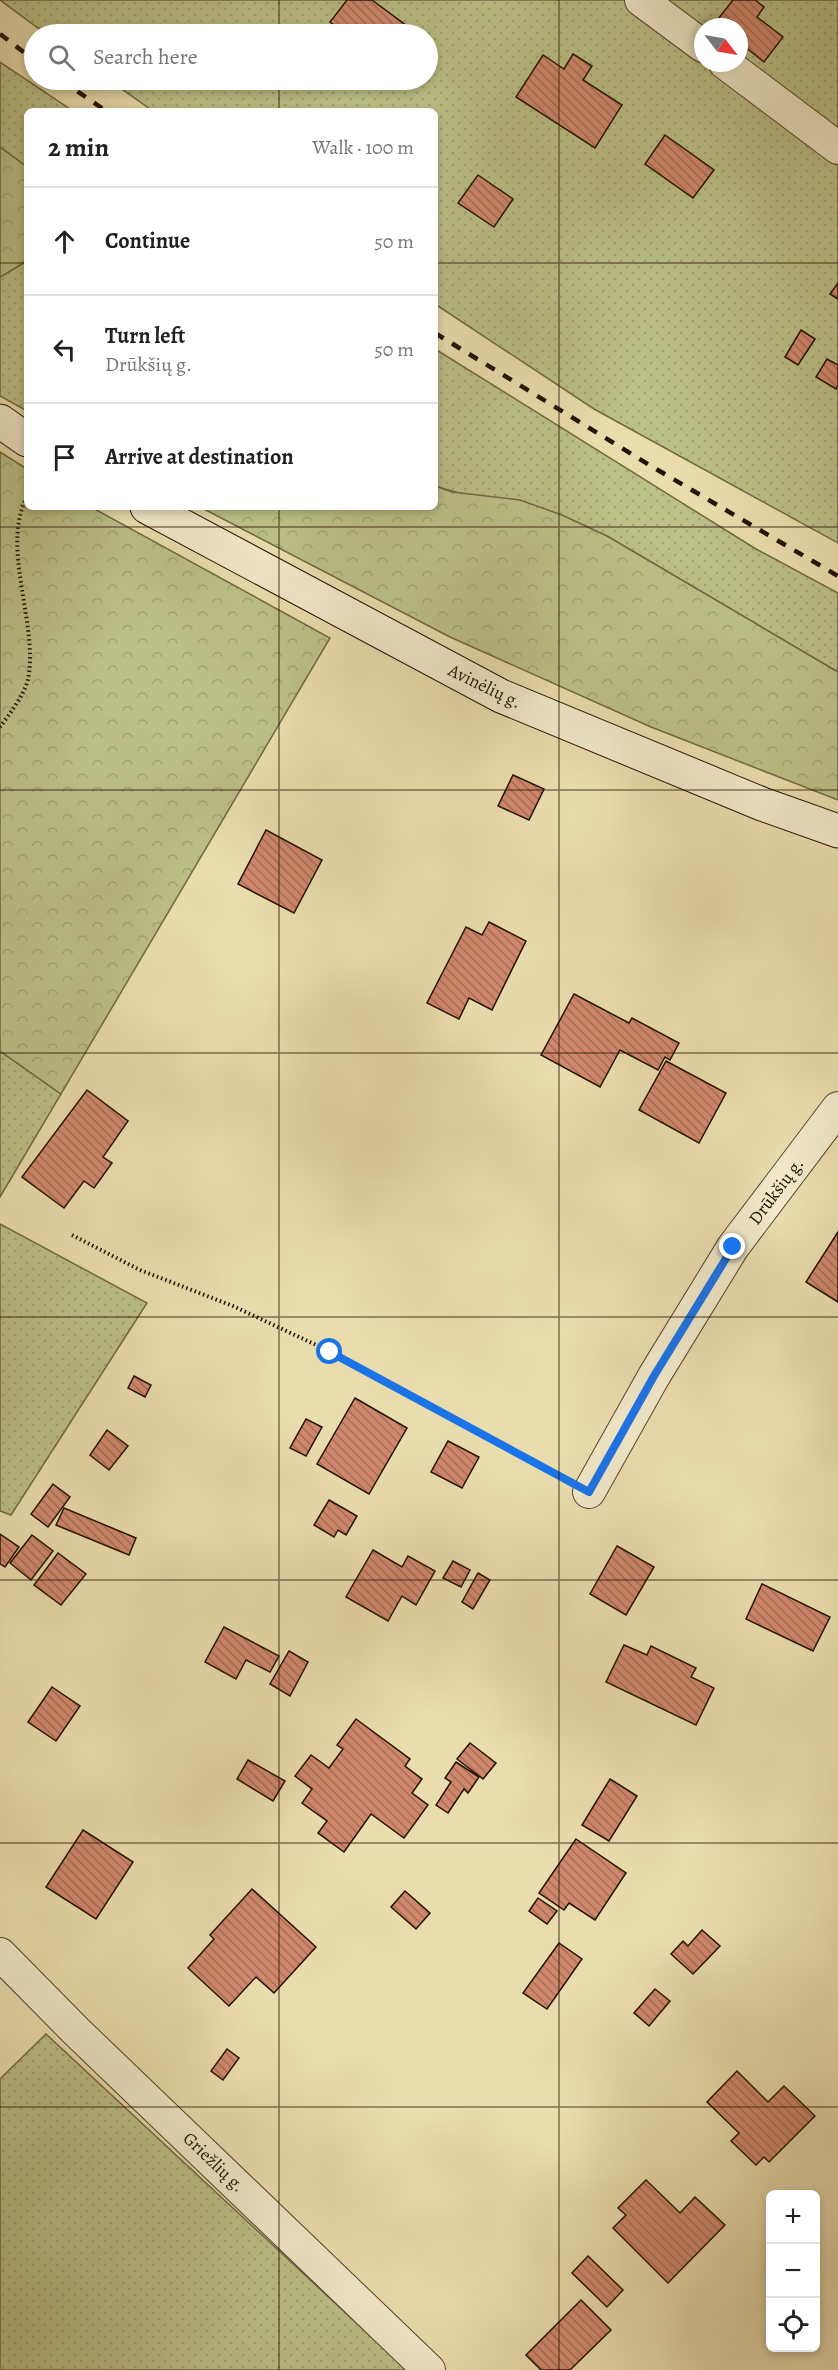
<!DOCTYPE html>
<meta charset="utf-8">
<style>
:root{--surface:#fff;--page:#f2f2f2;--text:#202124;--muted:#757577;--line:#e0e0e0}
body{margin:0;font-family:Alegreya,serif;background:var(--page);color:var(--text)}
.controls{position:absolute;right:18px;bottom:18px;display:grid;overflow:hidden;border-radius:9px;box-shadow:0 3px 9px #0003}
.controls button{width:54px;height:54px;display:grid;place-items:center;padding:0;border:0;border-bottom:2px solid var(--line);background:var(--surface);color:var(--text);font:30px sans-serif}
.compass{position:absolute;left:694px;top:18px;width:54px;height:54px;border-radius:50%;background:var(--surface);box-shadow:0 3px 9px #0003;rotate:121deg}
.stop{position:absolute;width:18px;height:18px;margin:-14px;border:4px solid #1a73e8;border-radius:50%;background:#fff}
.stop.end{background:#1a73e8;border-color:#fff;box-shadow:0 2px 6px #0008}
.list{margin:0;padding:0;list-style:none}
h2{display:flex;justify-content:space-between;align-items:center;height:78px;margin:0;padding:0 24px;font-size:26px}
h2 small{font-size:20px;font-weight:400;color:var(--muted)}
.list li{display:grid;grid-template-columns:39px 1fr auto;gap:18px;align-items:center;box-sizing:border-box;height:108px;padding:0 24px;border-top:2px solid var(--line)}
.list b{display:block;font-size:22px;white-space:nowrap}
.list p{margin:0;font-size:20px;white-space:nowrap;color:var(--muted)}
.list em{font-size:20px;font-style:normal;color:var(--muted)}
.icon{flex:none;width:33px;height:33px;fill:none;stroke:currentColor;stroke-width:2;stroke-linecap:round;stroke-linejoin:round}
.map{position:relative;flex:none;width:838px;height:2370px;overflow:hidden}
.search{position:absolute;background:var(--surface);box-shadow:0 3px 9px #0003;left:24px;top:24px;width:414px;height:66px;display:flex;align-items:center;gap:15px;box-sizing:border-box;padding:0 21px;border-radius:33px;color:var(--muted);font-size:22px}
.panel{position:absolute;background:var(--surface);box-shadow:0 3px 9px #0003;left:24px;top:108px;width:414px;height:402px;border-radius:9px}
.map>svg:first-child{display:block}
</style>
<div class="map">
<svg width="838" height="2370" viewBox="0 0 838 2370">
<defs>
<pattern id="grass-dots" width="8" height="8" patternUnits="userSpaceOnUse" patternTransform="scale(1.5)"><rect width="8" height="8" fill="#bbc087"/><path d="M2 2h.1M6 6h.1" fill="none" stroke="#a1a473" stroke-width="1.8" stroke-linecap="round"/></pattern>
<pattern id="forest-crowns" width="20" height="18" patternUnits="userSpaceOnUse" patternTransform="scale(1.5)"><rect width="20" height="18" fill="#bbc087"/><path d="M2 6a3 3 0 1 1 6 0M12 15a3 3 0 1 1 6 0" fill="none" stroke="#a1a473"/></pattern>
<pattern id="building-back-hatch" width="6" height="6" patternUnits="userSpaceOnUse" patternTransform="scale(1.5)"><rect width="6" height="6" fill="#d0886d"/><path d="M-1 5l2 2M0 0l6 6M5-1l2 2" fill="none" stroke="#a96e57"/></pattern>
</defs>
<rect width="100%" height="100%" fill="#eaddad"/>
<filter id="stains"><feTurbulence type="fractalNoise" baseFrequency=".00333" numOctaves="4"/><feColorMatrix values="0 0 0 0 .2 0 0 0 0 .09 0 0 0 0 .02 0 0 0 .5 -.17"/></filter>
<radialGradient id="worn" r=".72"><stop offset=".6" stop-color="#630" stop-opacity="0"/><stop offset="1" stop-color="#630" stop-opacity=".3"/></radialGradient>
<g fill="url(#grass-dots)" stroke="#706844" stroke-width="1.5" fill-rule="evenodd">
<path d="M0 0H838V543L594 409 435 304V111H153L109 80H428V34H46ZM703 27H739V63H703Z"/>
<polygon points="0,62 73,111 27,111 27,167 0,147"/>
<polygon points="27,261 27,411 0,396 0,277"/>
<polygon points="435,349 756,549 838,593 838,672 607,536 435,486"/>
<polygon points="0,1051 61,1094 0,1197"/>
<polygon points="0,1224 147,1303 11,1515 0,1511"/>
<polygon points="46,2034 407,2370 0,2370 0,2079"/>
</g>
<g fill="url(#forest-crowns)" stroke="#706844" stroke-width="1.5">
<polygon points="0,147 27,167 27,261 0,277"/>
<polygon points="0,452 27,469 27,507 91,507 330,638 61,1094 0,1051"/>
<polygon points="435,486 452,492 520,500 562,515 607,536 838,672 838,800 651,727 450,637 200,507 435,507"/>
</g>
<g fill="url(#building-back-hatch)" stroke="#241101" stroke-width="1.5">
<polygon points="347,0 372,0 407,26 401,34 346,34 330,22"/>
<polygon points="733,0 755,0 764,7 757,17 783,37 764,62 739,42 739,27 720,27 715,23"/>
<polygon points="573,54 592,66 583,80 622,105 595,148 516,97 543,55 564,69"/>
<polygon points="665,135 714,170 693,198 645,164"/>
<polygon points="478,175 513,199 494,227 458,203"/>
<polygon points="838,283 838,299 830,294"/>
<polygon points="801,330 815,339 798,365 785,357"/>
<polygon points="827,359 838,365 838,385 836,389 816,377"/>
<polygon points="513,775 544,789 529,820 498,806"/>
<polygon points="266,830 322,860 294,913 238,884"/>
<polygon points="489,922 526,941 492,1010 469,998 459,1019 427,1003 466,927 482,935"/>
<polygon points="574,994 629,1023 632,1018 679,1043 670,1060 665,1057 658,1070 620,1050 600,1087 541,1055"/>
<polygon points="666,1061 726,1093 699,1143 639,1110"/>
<polygon points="87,1090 128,1121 103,1157 112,1163 94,1188 84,1181 64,1208 22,1177"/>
<polygon points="838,1232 838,1302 806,1282"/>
<polygon points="134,1376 151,1385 145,1397 128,1388"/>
<polygon points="355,1398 407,1428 369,1494 317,1464"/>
<polygon points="306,1419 322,1427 306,1456 290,1448"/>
<polygon points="107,1430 128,1446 109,1470 90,1455"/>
<polygon points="448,1441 479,1457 462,1488 431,1472"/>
<polygon points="53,1484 70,1497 48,1527 31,1514"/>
<polygon points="329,1500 357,1516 346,1535 338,1530 334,1537 314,1525"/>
<polygon points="64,1508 136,1538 129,1555 56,1525"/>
<polygon points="0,1534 19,1547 5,1567 0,1564"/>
<polygon points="32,1535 53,1551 31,1580 10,1563"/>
<polygon points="617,1546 654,1567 626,1615 590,1594"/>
<polygon points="373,1550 402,1567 408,1556 435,1571 416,1605 402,1596 388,1621 346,1597"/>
<polygon points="58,1553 86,1574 61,1605 34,1585"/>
<polygon points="453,1561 470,1570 461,1587 443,1578"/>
<polygon points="478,1573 490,1580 473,1609 462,1602"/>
<polygon points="762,1584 830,1617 813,1651 746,1619"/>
<polygon points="224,1627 279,1656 270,1672 246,1660 236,1679 205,1662"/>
<polygon points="624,1645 647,1655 651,1646 696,1668 691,1677 714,1688 696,1725 606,1682"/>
<polygon points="289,1651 308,1662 290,1696 270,1684"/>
<polygon points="52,1687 80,1706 56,1741 28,1722"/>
<polygon points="356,1719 410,1759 405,1766 422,1779 412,1793 428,1805 404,1838 371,1814 344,1852 318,1833 327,1821 302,1803 312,1789 295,1776 311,1755 329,1768 343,1749 337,1745"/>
<polygon points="470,1743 496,1763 483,1779 457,1759"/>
<polygon points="248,1760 285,1781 273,1801 237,1779"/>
<polygon points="456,1762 479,1777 468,1793 464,1789 448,1813 436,1805 451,1782 445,1778"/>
<polygon points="610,1779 637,1796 609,1841 582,1825"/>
<polygon points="83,1830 133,1862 96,1919 46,1887"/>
<polygon points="576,1839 626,1873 595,1920 569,1903 564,1910 539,1893"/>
<polygon points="252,1889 316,1947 274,1993 256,1977 229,2006 188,1968 214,1939 210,1935"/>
<polygon points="405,1891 430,1913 416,1929 391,1907"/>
<polygon points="538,1898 557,1911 547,1924 529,1911"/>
<polygon points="702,1930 720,1946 693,1974 671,1954 683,1941 688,1946"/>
<polygon points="559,1943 582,1959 547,2009 523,1993"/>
<polygon points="655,1989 670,2001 649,2026 634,2013"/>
<polygon points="227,2049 239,2058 223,2080 211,2071"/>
<polygon points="737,2071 768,2102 784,2086 815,2116 769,2162 764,2157 756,2165 731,2141 739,2133 707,2102"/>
<polygon points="646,2180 680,2213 695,2197 725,2225 668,2283 613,2228 626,2215 618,2208"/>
<polygon points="588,2256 623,2290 607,2307 572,2273"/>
<polygon points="581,2300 611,2330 570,2370 541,2370 526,2355"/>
</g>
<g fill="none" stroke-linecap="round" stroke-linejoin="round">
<g stroke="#56442c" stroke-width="34">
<g id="street">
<polyline points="641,0 703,46"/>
<polyline points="725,63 838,148"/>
<polyline points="589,1492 654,1376 733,1247 838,1108"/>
<polyline points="0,1954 76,2031 429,2370"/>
</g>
</g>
<g stroke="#241101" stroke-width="35">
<g id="secondary">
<polyline points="0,421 27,440"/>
<polyline points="147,507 501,696 762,804 838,831"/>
</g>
</g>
<g stroke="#241101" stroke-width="4" stroke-dasharray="1.5 3" stroke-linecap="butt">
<path d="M0 727C9 715 25 694 28 679 39 625 0 547 27 497"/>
<polyline points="72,1235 140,1270 233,1306 329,1351 559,1476"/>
</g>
<use href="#street" stroke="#f1e9ca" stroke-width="32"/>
<use href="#secondary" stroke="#f1e9ca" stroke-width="33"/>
<g stroke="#241101" stroke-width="4.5" stroke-dasharray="10 10" stroke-linecap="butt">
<polyline points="0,34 34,60"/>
<polyline points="61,80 106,111"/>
<polyline points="435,333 651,466 838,576"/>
</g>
</g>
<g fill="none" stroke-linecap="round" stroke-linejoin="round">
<polyline stroke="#1a73e8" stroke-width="8" points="330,1352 589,1492 654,1376 733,1247"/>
</g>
<path fill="none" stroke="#241101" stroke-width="1.5" stroke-opacity="0.55" d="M279 0V34M559 0V2370M279 80V111M0 263H27M435 263H838M279 507V2370M0 527H838M0 790H838M0 1053H838M0 1317H838M0 1580H838M0 1843H838M0 2107H838"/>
<g text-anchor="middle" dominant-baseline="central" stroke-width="4.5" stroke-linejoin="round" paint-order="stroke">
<g font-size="18" fill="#241101" stroke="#f1e9ca">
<text transform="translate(485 686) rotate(26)">Avinėlių g.</text>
<text transform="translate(776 1191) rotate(-53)">Drūkšių g.</text>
<text transform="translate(214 2162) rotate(44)">Griežlių g.</text>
</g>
</g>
<rect width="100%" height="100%" filter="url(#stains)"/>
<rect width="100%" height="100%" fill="url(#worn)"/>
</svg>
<div class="controls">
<button>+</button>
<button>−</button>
<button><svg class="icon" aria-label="locate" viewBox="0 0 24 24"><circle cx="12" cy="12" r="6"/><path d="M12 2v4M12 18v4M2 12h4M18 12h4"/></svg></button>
</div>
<svg class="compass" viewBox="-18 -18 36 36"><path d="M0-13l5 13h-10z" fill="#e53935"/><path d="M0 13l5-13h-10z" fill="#757577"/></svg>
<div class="stop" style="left:330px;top:1352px"></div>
<div class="stop end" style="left:733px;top:1247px"></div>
<div class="search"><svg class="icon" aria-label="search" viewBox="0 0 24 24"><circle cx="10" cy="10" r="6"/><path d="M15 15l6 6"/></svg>Search here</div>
<section class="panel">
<h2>2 min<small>Walk · 100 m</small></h2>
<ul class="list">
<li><svg class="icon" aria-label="ahead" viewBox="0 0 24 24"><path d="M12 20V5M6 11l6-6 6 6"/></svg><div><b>Continue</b></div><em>50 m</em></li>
<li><svg class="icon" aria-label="left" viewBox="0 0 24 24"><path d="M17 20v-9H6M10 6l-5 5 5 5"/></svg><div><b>Turn left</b><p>Drūkšių g.</p></div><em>50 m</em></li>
<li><svg class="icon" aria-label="arrive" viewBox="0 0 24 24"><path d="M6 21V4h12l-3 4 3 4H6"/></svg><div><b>Arrive at destination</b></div></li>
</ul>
</section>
</div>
